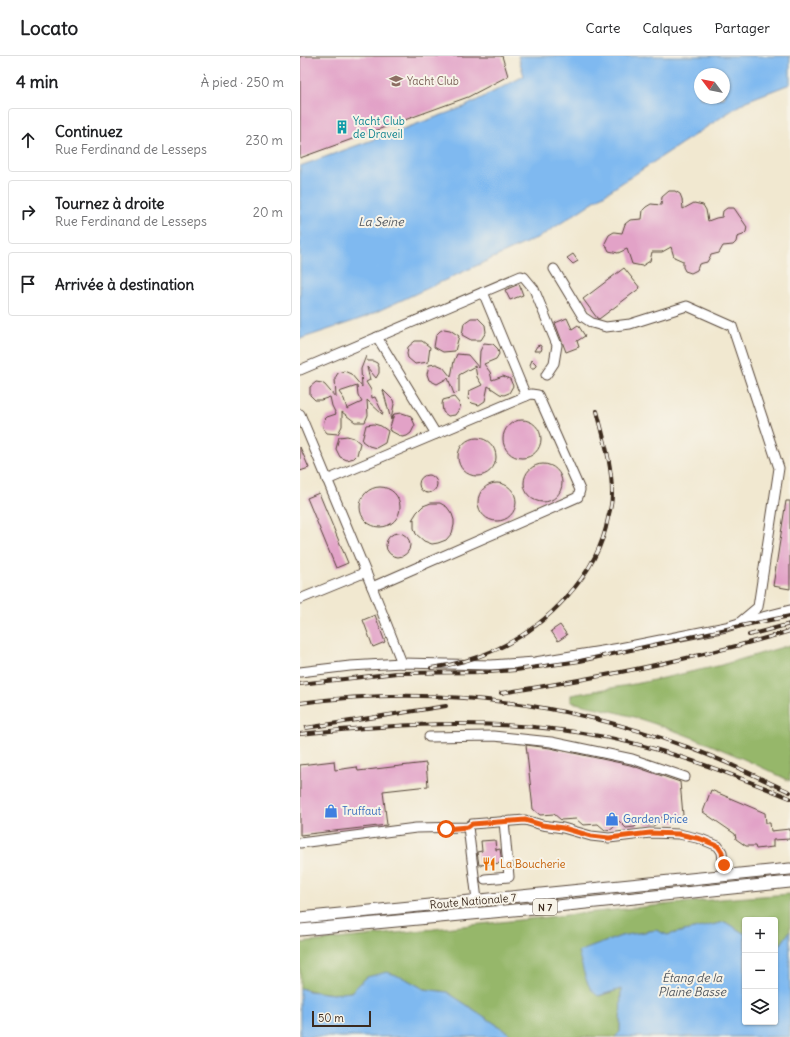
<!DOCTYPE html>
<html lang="fr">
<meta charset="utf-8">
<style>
:root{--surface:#fff;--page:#f6f6f6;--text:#202124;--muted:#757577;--line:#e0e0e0}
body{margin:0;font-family:Delius,sans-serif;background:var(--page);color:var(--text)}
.controls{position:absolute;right:12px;bottom:12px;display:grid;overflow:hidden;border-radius:4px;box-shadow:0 1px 3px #0004}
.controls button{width:36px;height:36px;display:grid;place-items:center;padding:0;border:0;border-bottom:1px solid var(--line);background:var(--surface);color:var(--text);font:20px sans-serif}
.compass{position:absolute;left:394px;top:12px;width:36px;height:36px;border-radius:50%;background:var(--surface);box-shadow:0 1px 3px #0004;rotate:302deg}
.scale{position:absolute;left:12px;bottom:10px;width:59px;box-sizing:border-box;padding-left:4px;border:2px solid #3b2a1e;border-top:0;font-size:11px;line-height:14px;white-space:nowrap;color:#3b2a1e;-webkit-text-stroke:3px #f7f3e8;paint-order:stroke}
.stop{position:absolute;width:12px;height:12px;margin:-9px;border:3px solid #ea580c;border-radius:50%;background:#fff}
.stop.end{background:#ea580c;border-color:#fff;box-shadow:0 1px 4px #0008}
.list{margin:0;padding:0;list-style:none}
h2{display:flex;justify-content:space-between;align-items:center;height:52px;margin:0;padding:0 16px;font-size:17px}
h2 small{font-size:13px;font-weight:400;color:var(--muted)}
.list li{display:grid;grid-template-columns:26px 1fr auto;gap:12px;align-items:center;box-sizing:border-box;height:64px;margin:0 8px 8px;padding:0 8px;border:1px solid var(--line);border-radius:4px}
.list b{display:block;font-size:15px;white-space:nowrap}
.list p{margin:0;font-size:13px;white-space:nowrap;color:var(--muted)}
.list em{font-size:13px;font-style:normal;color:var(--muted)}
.icon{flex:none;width:22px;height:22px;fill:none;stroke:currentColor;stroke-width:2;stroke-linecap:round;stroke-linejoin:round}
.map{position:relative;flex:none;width:490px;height:981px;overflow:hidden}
header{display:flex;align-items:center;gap:24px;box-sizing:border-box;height:56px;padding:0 20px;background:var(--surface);border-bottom:1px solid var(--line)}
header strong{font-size:19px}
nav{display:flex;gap:22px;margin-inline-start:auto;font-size:14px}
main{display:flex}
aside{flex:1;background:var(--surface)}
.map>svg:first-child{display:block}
</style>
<header>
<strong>Locato</strong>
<nav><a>Carte</a><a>Calques</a><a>Partager</a></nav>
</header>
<main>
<aside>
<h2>4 min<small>À pied · 250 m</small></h2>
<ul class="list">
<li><svg class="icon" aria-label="ahead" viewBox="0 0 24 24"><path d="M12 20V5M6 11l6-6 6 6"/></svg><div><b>Continuez</b><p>Rue Ferdinand de Lesseps</p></div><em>230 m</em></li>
<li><svg class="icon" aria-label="right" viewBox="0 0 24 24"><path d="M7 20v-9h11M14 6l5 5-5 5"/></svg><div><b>Tournez à droite</b><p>Rue Ferdinand de Lesseps</p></div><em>20 m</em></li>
<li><svg class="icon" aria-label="arrive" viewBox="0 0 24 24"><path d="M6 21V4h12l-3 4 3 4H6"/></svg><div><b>Arrivée à destination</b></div></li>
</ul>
</aside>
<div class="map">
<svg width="490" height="981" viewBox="0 0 490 981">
<rect width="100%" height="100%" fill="#f7f3e8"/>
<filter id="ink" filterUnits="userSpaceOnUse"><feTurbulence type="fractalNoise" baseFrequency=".025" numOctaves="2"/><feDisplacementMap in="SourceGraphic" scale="8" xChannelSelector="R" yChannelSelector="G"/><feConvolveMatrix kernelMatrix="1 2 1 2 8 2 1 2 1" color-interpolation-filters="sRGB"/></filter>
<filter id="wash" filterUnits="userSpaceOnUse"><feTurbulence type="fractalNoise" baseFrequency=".012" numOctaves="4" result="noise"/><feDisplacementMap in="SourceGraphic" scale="16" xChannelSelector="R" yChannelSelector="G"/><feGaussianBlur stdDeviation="0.9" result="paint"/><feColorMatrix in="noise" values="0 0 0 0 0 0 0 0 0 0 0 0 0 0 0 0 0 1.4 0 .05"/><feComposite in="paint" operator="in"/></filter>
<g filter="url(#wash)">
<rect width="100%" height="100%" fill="#f1e8d0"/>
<g fill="#96b76a" stroke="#687044">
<path d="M490 589V725C440 700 388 678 334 661 314 655 292 651 271 646V639L340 627 418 610Z"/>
<path d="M490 838V875L481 888 475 891V864H445V878L425 866 367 879 356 874 321 880 279 896 299 940 321 933 320 977 315 981H212L206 975 147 936 124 933 106 923 67 921C62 925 56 934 50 936 35 940 15 936 0 932V887L420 843Z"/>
</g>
<g fill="#7fb9f0" stroke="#5d7287" fill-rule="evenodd">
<path d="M218 0H490V28L446 45 243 179 63 262 0 283V110L164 51 224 20ZM400 18H424V42H400Z"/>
<path d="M425 866 445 878V966H475V891L481 888 490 875V981H315L320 976 321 933 298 940C285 932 283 910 278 896L321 880 356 874 367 879Z"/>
<polygon points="87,916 106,923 124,933 147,936 206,975 212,981 0,981 0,932 9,935 33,938 51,936 67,921"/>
</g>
<g id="blocks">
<g fill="#e2a2c7" fill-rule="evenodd">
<polygon points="0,0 202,0 208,20 168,41 0,102"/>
<polygon points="369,135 375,135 380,138 382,143 383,153 394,147 403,149 406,154 408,165 416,162 422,161 423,155 427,152 434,152 447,171 446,176 443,179 437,181 436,186 433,189 423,190 419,197 411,199 407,206 399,208 397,214 391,217 385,215 383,211 383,205 374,201 371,191 362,196 352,196 350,205 342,210 332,208 327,193 318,197 309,195 305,187 309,179 314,176 322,177 325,168 330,164 342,163 343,154 346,151 351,148 361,149 362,141"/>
<polygon points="273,198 278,205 273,208 267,202"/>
<polygon points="324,212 340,232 299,263 297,262 283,243"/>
<polygon points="219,228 223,239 210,244 205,234"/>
<polygon points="171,262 178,262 185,269 186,276 181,284 171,284 162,279 164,267"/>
<polygon points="267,262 272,273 278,269 285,280 277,285 279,291 266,296 255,267"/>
<polygon points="144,273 150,274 159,280 155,295 143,296 134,291 136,279 140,275"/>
<polygon points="115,285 122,285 130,291 128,306 115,308 108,302 107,298 108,291"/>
<polygon points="184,287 193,288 198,293 199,298 196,303 184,308 190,316 192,324 203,320 210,323 213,330 209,337 204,339 200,338 188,330 185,345 179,349 172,347 168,343 169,335 182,329 177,321 175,310 159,319 159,336 154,338 148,322 137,328 129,324 127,318 129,309 136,308 143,311 151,321 154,305 157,298 168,299 179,312 180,295"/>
<polygon points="240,289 242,292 241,295 234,295 237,290"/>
<path d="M66 300 67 305H73L77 307 79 311V317L76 322 67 311 70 324 66 326 71 334 72 342 75 341 83 358H82L67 344 68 359 65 366H55L42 356V370L38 378 27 377 23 372 24 364 27 361 36 358 32 350 30 341 21 344H15L10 339V331L16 326 22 327 25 329 36 342 35 322 38 317 44 315 51 318 62 331 61 313ZM57 330 58 339 62 346 47 353 44 343 39 336Z"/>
<polygon points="232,304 236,308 236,310 234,312 231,312 230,309"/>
<polygon points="83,334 93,344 94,348 91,364"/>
<polygon points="154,341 159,347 160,352 155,359 148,360 143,356 142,348 143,344"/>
<polygon points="102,357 111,360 115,369 111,377 107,380 102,381 89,374 94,358"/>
<circle cx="222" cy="383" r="19"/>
<polygon points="74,368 81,370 88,375 85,387 76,392 69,390 62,385 66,369"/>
<polygon points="47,380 54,382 60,387 57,399 54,402 47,404 40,401 36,393 39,381"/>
<circle cx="177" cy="401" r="19"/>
<polygon points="0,391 9,412 0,415"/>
<circle cx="243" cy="427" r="19"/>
<circle cx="128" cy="428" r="9"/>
<circle cx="197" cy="446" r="19"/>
<circle cx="80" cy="451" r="20"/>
<polygon points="19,437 48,507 36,512 7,442"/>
<polygon points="486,445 490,445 490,533 473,530"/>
<polygon points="131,447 140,447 147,451 152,458 154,464 154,469 152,477 146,484 138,487 132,488 124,485 116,478 114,472 114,463 112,464 117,456 123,450"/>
<circle cx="98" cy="489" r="12"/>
<polygon points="75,559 85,586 73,591 63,564"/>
<polygon points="260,569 267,579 258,585 251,575"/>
<polygon points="226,689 250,692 330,709 380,726 383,759 377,767 369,767 362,761 355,769 347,769 340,764 335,771 326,772 319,765 312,773 305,774 298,768 283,769 276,763 261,764 254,758 240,759 233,753"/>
<polygon points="34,705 35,714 57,711 58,715 126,707 128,730 83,735 87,769 0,779 0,709"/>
<polygon points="411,734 465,757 466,767 470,767 471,775 490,773 490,783 473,784 473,791 456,793 455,790 446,790 436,783 435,778 403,756"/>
<polygon points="195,784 196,794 200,793 202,807 179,809 177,796 182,795 181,785"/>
</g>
</g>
</g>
<g filter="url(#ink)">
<use href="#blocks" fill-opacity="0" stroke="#564639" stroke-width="1"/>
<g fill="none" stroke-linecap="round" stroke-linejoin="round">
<g stroke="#564639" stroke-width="11">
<g id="minor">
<polyline points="183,236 226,340"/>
<polyline points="77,281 136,378"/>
<polyline points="0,314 221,220 224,221 234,233 257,289 254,307 246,319"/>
<polyline points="0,358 72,531 102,607"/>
<polyline points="27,424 231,338 238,339 280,434 278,441 72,531"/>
<polyline points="0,543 66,516"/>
<polyline points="443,566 490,554"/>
<polyline points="0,616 50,610 102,607 191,609 235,606 320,592 426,571 439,567 458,551 479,412 432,270 387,250 330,268 306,271 292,267 283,261 254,213"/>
<polyline points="129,681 193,680 251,686 332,703 385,721"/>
<polyline points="168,771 177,844"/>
<polyline points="0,787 116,772 168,771 172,768 225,764 242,769 263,772 291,780 309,782 350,777 379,778 401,783 418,790 422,796 425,820"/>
<polyline points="185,823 209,821 204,765"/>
</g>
</g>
<g stroke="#564639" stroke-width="13">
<g id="major">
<polyline points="0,862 490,813"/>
<polyline points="0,874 257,850 490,826"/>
</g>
</g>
<use href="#minor" stroke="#fff" stroke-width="9"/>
<use href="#major" stroke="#fff" stroke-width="11"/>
<g stroke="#3b2a1e" stroke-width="4">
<g id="rail">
<polyline points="449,579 490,568"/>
<path d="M131 612C153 609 175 603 195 594 246 571 298 519 308 462 310 455 312 446 312 438 312 409 304 383 297 355"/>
<polyline points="0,628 97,617 189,616 216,614 280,605 445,569 490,560"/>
<path d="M201 637C298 622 396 603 490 575"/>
<path d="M0 647C132 629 260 645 384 690 420 702 455 720 490 736"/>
<polyline points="6,672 146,650"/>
<path d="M0 678C103 667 208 661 310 682 373 695 431 718 490 742"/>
</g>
</g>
<use href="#rail" stroke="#f7f3e8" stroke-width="2.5" stroke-dasharray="8" stroke-linecap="butt"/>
</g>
</g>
<g fill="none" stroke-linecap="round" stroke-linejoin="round" filter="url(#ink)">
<polyline stroke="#ea580c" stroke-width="5" points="146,773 168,771 172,768 225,764 242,769 263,772 291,780 309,782 350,777 379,778 401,783 418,790 422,796 424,809"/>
</g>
<defs>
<g id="school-bare" transform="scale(1.08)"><path d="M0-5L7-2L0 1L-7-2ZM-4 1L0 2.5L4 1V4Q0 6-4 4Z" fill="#8d6e63" stroke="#f7f3e8" stroke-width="2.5" paint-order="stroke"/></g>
<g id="building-bare" transform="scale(1.08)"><path d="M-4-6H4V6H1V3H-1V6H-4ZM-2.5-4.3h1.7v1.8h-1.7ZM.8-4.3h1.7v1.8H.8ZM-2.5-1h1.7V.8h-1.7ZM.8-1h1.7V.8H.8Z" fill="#0f9aa8" stroke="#f7f3e8" stroke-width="2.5" paint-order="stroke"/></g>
<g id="shop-bare" transform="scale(1.08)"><path d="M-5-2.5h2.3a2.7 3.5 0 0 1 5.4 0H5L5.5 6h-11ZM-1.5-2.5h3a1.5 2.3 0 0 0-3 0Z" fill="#3f7fe0" stroke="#f7f3e8" stroke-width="2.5" paint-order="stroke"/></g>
<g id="restaurant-bare" transform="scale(1.08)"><path d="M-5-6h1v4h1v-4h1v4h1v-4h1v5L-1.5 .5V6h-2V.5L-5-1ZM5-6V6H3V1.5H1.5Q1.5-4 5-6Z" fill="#e8710a" stroke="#f7f3e8" stroke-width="2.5" paint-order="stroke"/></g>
</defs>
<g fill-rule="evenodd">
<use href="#school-bare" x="96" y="25"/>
<use href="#building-bare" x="42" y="71"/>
<use href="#shop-bare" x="31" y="755"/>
<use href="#shop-bare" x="312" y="763"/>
<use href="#restaurant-bare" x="189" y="808"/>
</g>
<g text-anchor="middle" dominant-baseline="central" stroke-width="4" stroke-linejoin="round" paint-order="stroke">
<rect fill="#f7f3e8" stroke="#73665b" stroke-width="1" x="233" y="843" width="24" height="16" rx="3"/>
<g font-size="10" font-weight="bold" fill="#3b2a1e">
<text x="245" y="851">N 7</text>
</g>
<g font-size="11" fill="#785e54" stroke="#f7f3e8" text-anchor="start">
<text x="107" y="25">Yacht Club</text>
</g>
<g font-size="11" fill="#0d838f" stroke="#f7f3e8" text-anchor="start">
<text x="53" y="65">Yacht Club<tspan x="53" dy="13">de Draveil</tspan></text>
</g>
<g font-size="11" fill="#366cbe" stroke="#f7f3e8" text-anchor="start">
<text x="42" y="755">Truffaut</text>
<text x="323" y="763">Garden Price</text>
</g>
<g font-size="11" fill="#c56008" stroke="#f7f3e8" text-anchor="start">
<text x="200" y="808">La Boucherie</text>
</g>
<g font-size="11" fill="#3b2a1e" stroke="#f7f3e8">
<text transform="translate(173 845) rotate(-5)">Route Nationale 7</text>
</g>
<g font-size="12" font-style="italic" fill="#4f555d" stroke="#f7f3e8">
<text x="81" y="165">La Seine</text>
<text x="392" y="921">Étang de la<tspan x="392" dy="14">Plaine Basse</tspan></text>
</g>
</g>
</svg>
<div class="controls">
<button>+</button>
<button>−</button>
<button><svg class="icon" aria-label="layers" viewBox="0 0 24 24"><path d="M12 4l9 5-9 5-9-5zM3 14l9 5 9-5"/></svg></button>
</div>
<svg class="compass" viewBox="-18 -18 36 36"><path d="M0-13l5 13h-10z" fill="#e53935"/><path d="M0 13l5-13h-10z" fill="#757577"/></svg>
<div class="scale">50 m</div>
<div class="stop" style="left:146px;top:773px"></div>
<div class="stop end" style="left:424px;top:809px"></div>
</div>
</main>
